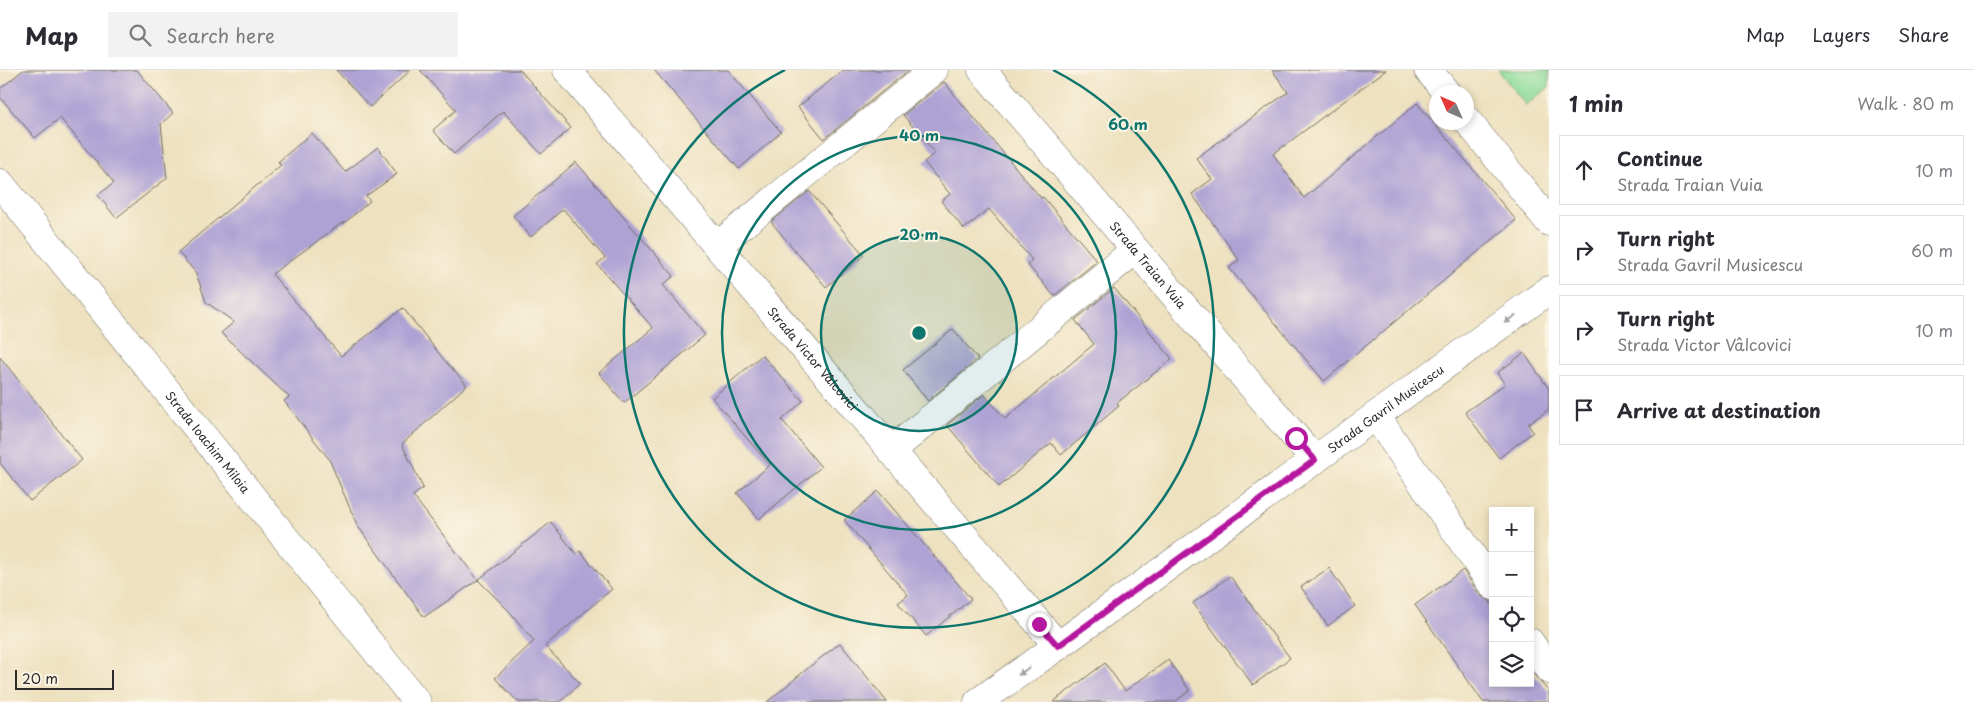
<!DOCTYPE html>
<meta charset="utf-8">
<style>
:root{--surface:#fff;--page:#f2f2f3;--text:#2b2b33;--muted:#7c7c81;--line:#e1e1e2}
body{margin:0;font-family:"Playpen Sans",sans-serif;background:var(--page);color:var(--text)}
.controls{position:absolute;right:15px;bottom:15px;display:grid;overflow:hidden;border-radius:0px;box-shadow:0 2px 8px #0003}
.controls button{width:45px;height:45px;display:grid;place-items:center;padding:0;border:0;border-bottom:1px solid var(--line);background:var(--surface);color:var(--text);font:25px sans-serif}
.compass{position:absolute;left:1429px;top:15px;width:45px;height:45px;border-radius:50%;background:var(--surface);box-shadow:0 2px 8px #0003;rotate:315deg}
.scale{position:absolute;left:15px;bottom:12px;width:99px;box-sizing:border-box;padding-left:5px;border:2px solid #2b2b2b;border-top:0;font-size:14px;line-height:18px;white-space:nowrap;color:#2b2b2b;-webkit-text-stroke:4px #fcf5e5;paint-order:stroke}
.stop{position:absolute;width:15px;height:15px;margin:-11px;border:4px solid #b5179e;border-radius:50%;background:#fff}
.stop.end{background:#b5179e;border-color:#fff;box-shadow:0 1px 5px #0008}
.list{margin:0;padding:0;list-style:none}
h2{display:flex;justify-content:space-between;align-items:center;height:65px;margin:0;padding:0 20px;font-size:21px}
h2 small{font-size:16px;font-weight:400;color:var(--muted)}
.list li{display:grid;grid-template-columns:32px 1fr auto;gap:15px;align-items:center;box-sizing:border-box;height:70px;margin:0 10px 10px;padding:0 10px;border:1px solid var(--line);border-radius:0px}
.list b{display:block;font-size:19px;white-space:nowrap}
.list p{margin:0;font-size:16px;white-space:nowrap;color:var(--muted)}
.list em{font-size:16px;font-style:normal;color:var(--muted)}
.icon{flex:none;width:28px;height:28px;fill:none;stroke:currentColor;stroke-width:2;stroke-linecap:round;stroke-linejoin:round}
.map{position:relative;flex:none;width:1549px;height:632px;overflow:hidden}
header{display:flex;align-items:center;gap:30px;box-sizing:border-box;height:70px;padding:0 25px;background:var(--surface);border-bottom:1px solid var(--line)}
header strong{font-size:24px}
nav{display:flex;gap:28px;margin-inline-start:auto;font-size:18px}
.search{width:350px;height:45px;background:var(--page);display:flex;align-items:center;gap:12px;box-sizing:border-box;padding:0 18px;border-radius:0px;color:var(--muted);font-size:19px}
main{display:flex}
aside{flex:1;background:var(--surface)}
.map>svg:first-child{display:block}
</style>
<header>
<strong>Map</strong>
<div class="search"><svg class="icon" aria-label="search" viewBox="0 0 24 24"><circle cx="10" cy="10" r="6"/><path d="M15 15l6 6"/></svg>Search here</div>
<nav><a>Map</a><a>Layers</a><a>Share</a></nav>
</header>
<main>
<div class="map">
<svg width="1549" height="632" viewBox="0 0 1549 632">
<rect width="100%" height="100%" fill="#fcf5e5"/>
<filter id="ink" filterUnits="userSpaceOnUse"><feTurbulence type="fractalNoise" baseFrequency=".02" numOctaves="2"/><feDisplacementMap in="SourceGraphic" scale="10" xChannelSelector="R" yChannelSelector="G"/><feConvolveMatrix kernelMatrix="1 2 1 2 8 2 1 2 1" color-interpolation-filters="sRGB"/></filter>
<filter id="wash" filterUnits="userSpaceOnUse"><feTurbulence type="fractalNoise" baseFrequency=".0096" numOctaves="4" result="noise"/><feDisplacementMap in="SourceGraphic" scale="20" xChannelSelector="R" yChannelSelector="G"/><feGaussianBlur stdDeviation="1.12" result="paint"/><feColorMatrix in="noise" values="0 0 0 0 0 0 0 0 0 0 0 0 0 0 0 0 0 1.4 0 .05"/><feComposite in="paint" operator="in"/></filter>
<g filter="url(#wash)">
<rect width="100%" height="100%" fill="#ede1bf"/>
<polygon fill="#8bdb9a" stroke="#5b8362" points="1498,0 1549,0 1549,17 1526,35"/>
<g id="blocks">
<g fill="#aea2d4">
<polygon points="23,0 137,0 173,43 161,54 167,108 116,148 98,125 114,113 60,48 35,68 0,27 0,19"/>
<polygon points="336,0 411,0 370,37"/>
<polygon points="420,0 520,0 571,58 541,84 503,41 454,84 433,60 456,40"/>
<polygon points="654,0 728,0 781,62 739,99"/>
<polygon points="843,0 909,0 824,69 798,37"/>
<polygon points="1272,0 1386,0 1273,84 1304,128 1417,33 1516,150 1324,311 1229,198 1239,190 1192,124 1212,109 1196,88 1288,22"/>
<polygon points="944,12 1041,128 1043,127 1097,191 1054,226 1027,194 1032,190 989,139 964,159 941,131 950,124 924,92 935,83 903,45"/>
<polygon points="312,63 345,102 378,77 397,104 366,126 370,131 343,154 342,153 272,204 341,286 403,238 445,291 467,315 402,374 423,418 413,426 478,510 424,547 357,455 329,389 284,331 289,327 221,263 234,252 206,232 196,203 178,182 281,95 278,92"/>
<polygon points="576,92 674,206 663,215 705,265 624,333 599,303 653,258 597,194 605,188 563,139 531,167 513,146"/>
<polygon points="809,121 864,185 826,217 771,152"/>
<polygon points="1114,218 1172,289 1117,333 1119,336 1061,385 1051,373 999,417 947,355 984,324 1005,349 1094,274 1075,250"/>
<polygon points="953,259 978,289 928,331 903,300"/>
<polygon points="1524,283 1549,319 1549,339 1528,354 1533,362 1499,388 1465,342 1505,314 1497,303"/>
<polygon points="762,285 803,331 782,350 821,397 759,449 737,423 770,395 712,328"/>
<polygon points="0,287 82,390 30,431 0,393"/>
<polygon points="878,421 971,529 926,566 898,533 908,525 844,450"/>
<polygon points="551,452 576,484 580,481 612,519 545,576 580,613 560,632 518,632 495,608 534,571 509,541 478,510"/>
<polygon points="1329,498 1355,536 1328,556 1301,517"/>
<polygon points="1463,500 1480,525 1490,531 1493,537 1493,613 1530,613 1530,600 1549,622 1549,632 1483,632 1415,535"/>
<polygon points="1230,506 1290,588 1253,615 1193,533"/>
<polygon points="840,573 887,632 767,632 808,598"/>
<polygon points="1168,590 1190,621 1174,632 1053,632 1105,593 1125,621"/>
</g>
</g>
</g>
<g filter="url(#ink)">
<use href="#blocks" fill-opacity="0" stroke="#6f6b5f" stroke-width="1"/>
<g fill="none" stroke-linecap="round" stroke-linejoin="round">
<g stroke="#6f6b5f" stroke-width="29">
<g id="minor">
<path id="s1" d="M567 0 1058 576"/>
<path id="s2" d="M982 0 1315 390"/>
<polyline points="1428,0 1446,22"/>
<polyline points="1466,49 1549,152"/>
<path id="s3" d="M0 113 417 632"/>
<polyline points="717,176 934,0"/>
<polyline points="1376,346 1493,516"/>
<polyline points="891,381 1135,180"/>
<polyline points="1530,572 1549,600"/>
<path id="s4" d="M978 632 1058 576 1549 220"/>
</g>
</g>
<use href="#minor" stroke="#fff" stroke-width="28"/>
</g>
<defs><path id="oneway-solid" d="M-6-.8H1V-3.2L6.5 0L1 3.2V.8H-6Z" transform="scale(1.25)"/></defs>
<g fill="#a0a0a0">
<use href="#oneway-solid" transform="translate(1510 249) rotate(144)"/>
<use href="#oneway-solid" transform="translate(1024 601) rotate(145)"/>
</g>
</g>
<g fill="none" stroke-linecap="round" stroke-linejoin="round" filter="url(#ink)">
<polyline stroke="#b5179e" stroke-width="6" points="1039,554 1058,576 1315,390 1296,368"/>
</g>
<circle cx="919" cy="263" r="98" fill="#0f766e" fill-opacity=".12"/>
<g fill="none" stroke="#0f766e" stroke-width="2.5">
<circle cx="919" cy="263" r="98"/>
<circle cx="919" cy="263" r="197"/>
<path d="M1053 0A295 295 0 1 1 785 0"/>
</g>
<g text-anchor="middle" dominant-baseline="central" stroke-width="4" stroke-linejoin="round" paint-order="stroke">
<g font-size="12" fill="#2b2b2b" stroke="#fcf5e5">
<text stroke="none"><textPath href="#s2" startOffset="256">Strada Traian Vuia</textPath></text>
<text stroke="none"><textPath href="#s1" startOffset="379">Strada Victor Vâlcovici</textPath></text>
<text stroke="none"><textPath href="#s4" startOffset="502">Strada Gavril Musicescu</textPath></text>
<text stroke="none"><textPath href="#s3" startOffset="332">Strada Ioachim Miloia</textPath></text>
</g>
</g>
<circle cx="919" cy="263" r="8" fill="#0f766e" stroke="#fcf5e5" stroke-width="2.5"/>
<g font-size="15" text-anchor="middle" font-weight="bold" fill="#0f766e" stroke="#fcf5e5" stroke-width="4" stroke-linejoin="round" paint-order="stroke">
<text x="1128" y="60">60 m</text>
<text x="919" y="71">40 m</text>
<text x="919" y="170">20 m</text>
</g>
</svg>
<div class="controls">
<button>+</button>
<button>−</button>
<button><svg class="icon" aria-label="locate" viewBox="0 0 24 24"><circle cx="12" cy="12" r="6"/><path d="M12 2v4M12 18v4M2 12h4M18 12h4"/></svg></button>
<button><svg class="icon" aria-label="layers" viewBox="0 0 24 24"><path d="M12 4l9 5-9 5-9-5zM3 14l9 5 9-5"/></svg></button>
</div>
<svg class="compass" viewBox="-18 -18 36 36"><path d="M0-13l5 13h-10z" fill="#e53935"/><path d="M0 13l5-13h-10z" fill="#7c7c81"/></svg>
<div class="scale">20 m</div>
<div class="stop" style="left:1296px;top:368px"></div>
<div class="stop end" style="left:1039px;top:554px"></div>
</div>
<aside>
<h2>1 min<small>Walk · 80 m</small></h2>
<ul class="list">
<li><svg class="icon" aria-label="ahead" viewBox="0 0 24 24"><path d="M12 20V5M6 11l6-6 6 6"/></svg><div><b>Continue</b><p>Strada Traian Vuia</p></div><em>10 m</em></li>
<li><svg class="icon" aria-label="right" viewBox="0 0 24 24"><path d="M7 20v-9h11M14 6l5 5-5 5"/></svg><div><b>Turn right</b><p>Strada Gavril Musicescu</p></div><em>60 m</em></li>
<li><svg class="icon" aria-label="right" viewBox="0 0 24 24"><path d="M7 20v-9h11M14 6l5 5-5 5"/></svg><div><b>Turn right</b><p>Strada Victor Vâlcovici</p></div><em>10 m</em></li>
<li><svg class="icon" aria-label="arrive" viewBox="0 0 24 24"><path d="M6 21V4h12l-3 4 3 4H6"/></svg><div><b>Arrive at destination</b></div></li>
</ul>
</aside>
</main>
